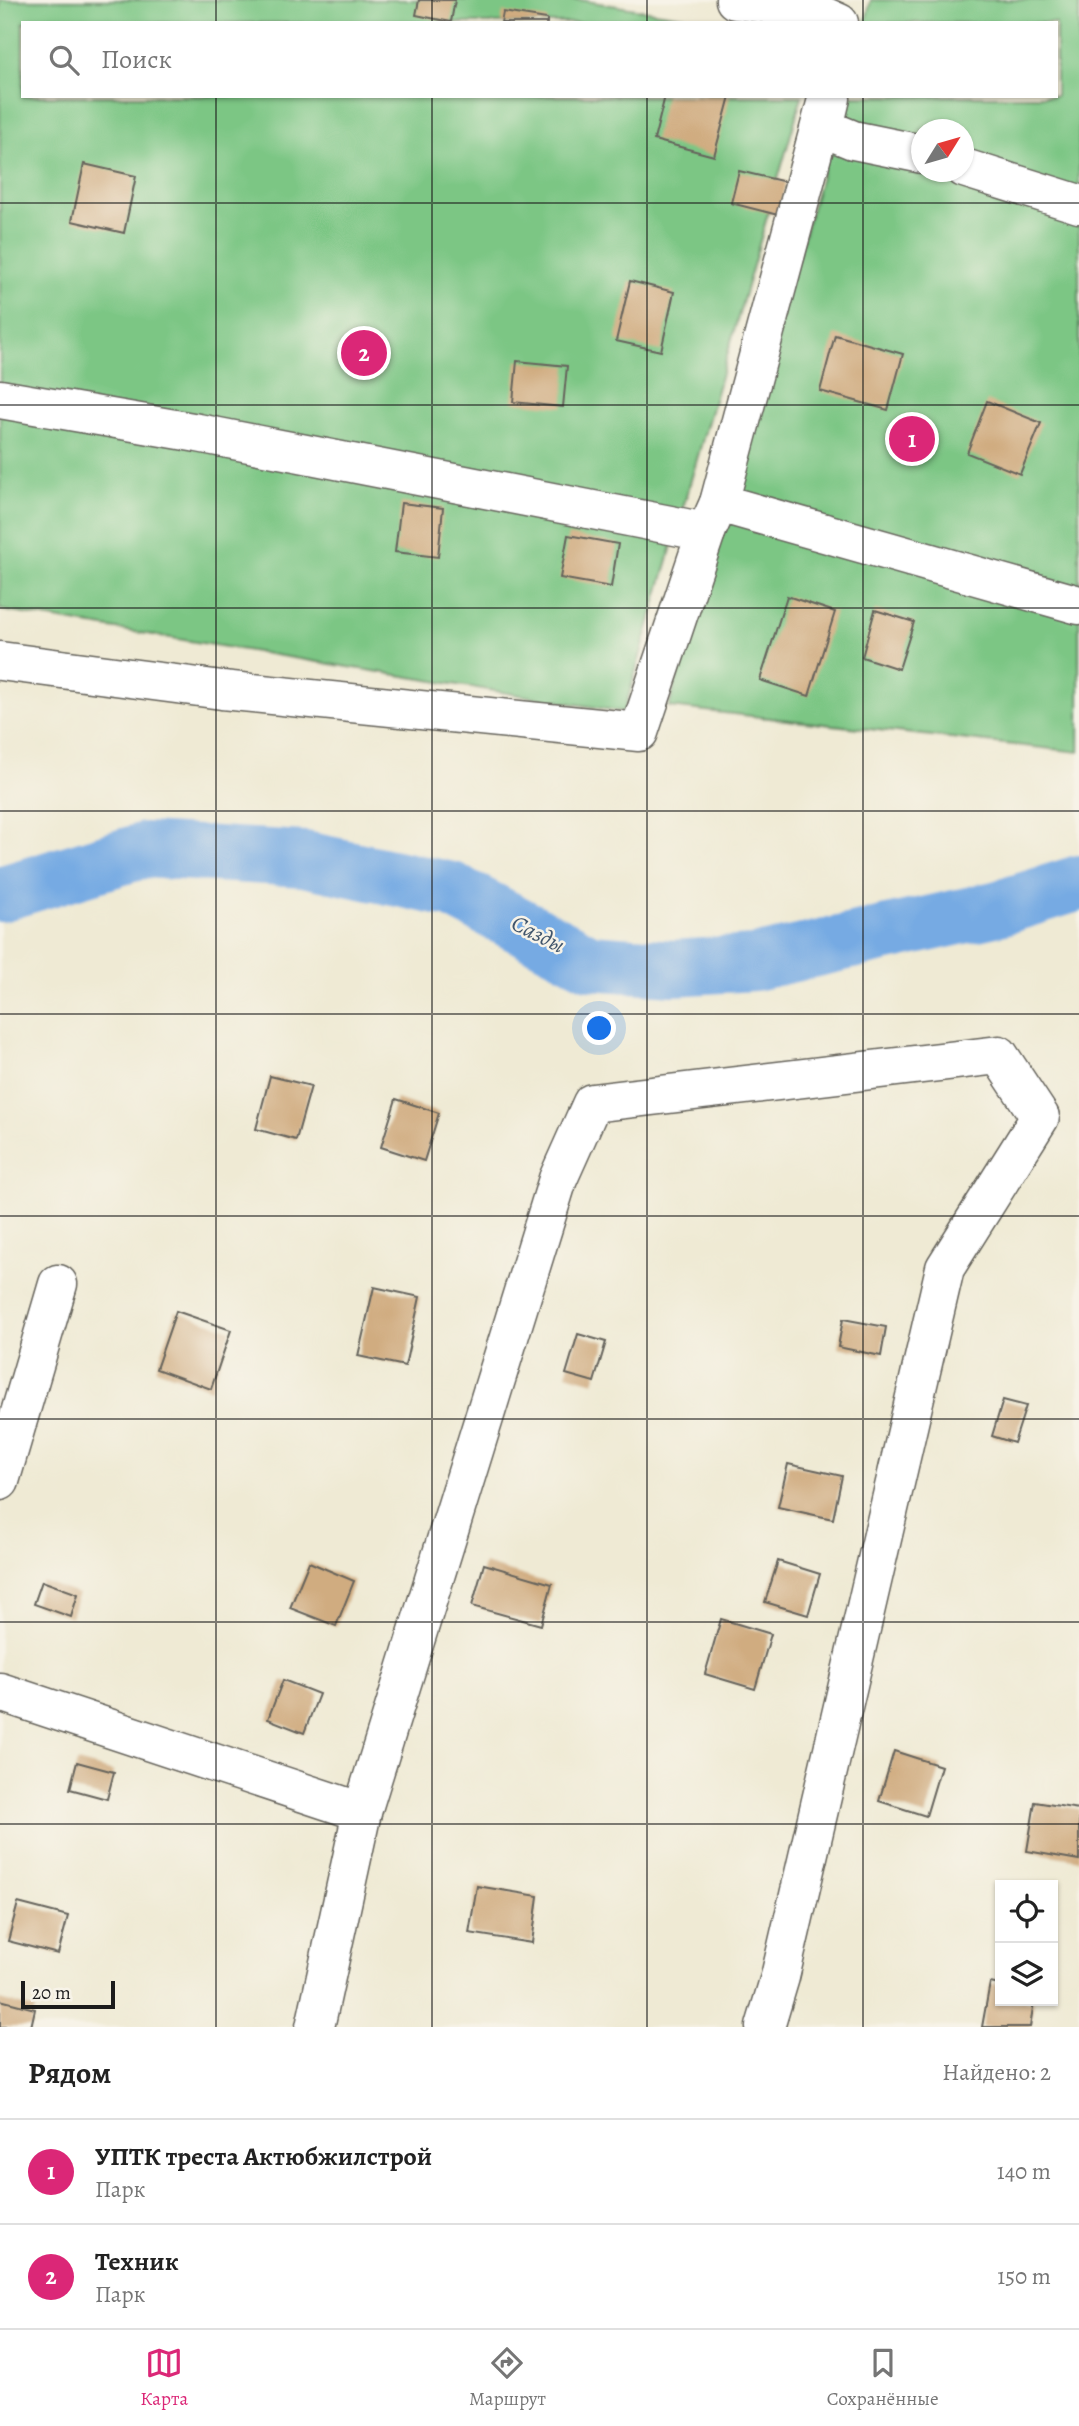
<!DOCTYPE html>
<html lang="ru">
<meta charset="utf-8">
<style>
:root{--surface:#fff;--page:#f6f6f6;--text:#222;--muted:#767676;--line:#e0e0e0;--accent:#db2777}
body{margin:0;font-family:Alegreya,serif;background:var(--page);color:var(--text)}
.controls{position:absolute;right:21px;bottom:21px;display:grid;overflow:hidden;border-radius:0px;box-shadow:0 2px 5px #0004}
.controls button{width:63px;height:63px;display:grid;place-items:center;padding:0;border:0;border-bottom:2px solid var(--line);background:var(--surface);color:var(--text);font:35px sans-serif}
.compass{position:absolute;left:911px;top:119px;width:63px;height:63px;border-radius:50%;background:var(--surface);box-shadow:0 2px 5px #0004;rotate:53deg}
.scale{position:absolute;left:21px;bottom:18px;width:94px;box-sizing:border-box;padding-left:7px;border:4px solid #1c1c1c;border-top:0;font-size:19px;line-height:24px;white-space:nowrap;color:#1c1c1c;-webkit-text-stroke:5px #f7f3e8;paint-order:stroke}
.you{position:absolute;left:600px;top:1029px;width:24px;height:24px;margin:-18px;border:5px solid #fff;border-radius:50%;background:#1a73e8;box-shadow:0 0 0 10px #1a73e833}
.badge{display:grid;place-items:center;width:46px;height:46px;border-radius:50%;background:var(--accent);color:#fff;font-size:23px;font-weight:700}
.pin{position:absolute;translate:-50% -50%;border:4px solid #fff;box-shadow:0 2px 7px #0006}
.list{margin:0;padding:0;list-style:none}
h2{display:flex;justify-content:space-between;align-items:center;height:91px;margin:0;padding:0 28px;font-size:30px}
h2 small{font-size:23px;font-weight:400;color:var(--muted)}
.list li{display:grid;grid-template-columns:46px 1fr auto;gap:21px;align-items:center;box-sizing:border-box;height:105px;padding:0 28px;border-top:2px solid var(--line)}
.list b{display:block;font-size:26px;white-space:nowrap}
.list p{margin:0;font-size:23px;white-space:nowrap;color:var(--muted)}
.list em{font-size:23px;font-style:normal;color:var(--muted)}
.icon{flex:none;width:38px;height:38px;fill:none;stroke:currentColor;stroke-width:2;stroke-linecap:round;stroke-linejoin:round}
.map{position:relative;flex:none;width:1079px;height:2027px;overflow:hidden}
.search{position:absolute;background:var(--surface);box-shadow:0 2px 5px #0004;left:21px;right:21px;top:21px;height:77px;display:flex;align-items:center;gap:18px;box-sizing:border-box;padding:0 24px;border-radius:0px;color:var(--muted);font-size:26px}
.sheet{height:301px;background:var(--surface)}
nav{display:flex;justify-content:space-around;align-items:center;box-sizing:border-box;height:98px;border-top:2px solid var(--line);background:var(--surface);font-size:19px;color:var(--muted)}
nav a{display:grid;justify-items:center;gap:4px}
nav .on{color:var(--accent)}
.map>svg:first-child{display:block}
</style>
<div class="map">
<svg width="1079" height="2027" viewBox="0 0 1079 2027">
<rect width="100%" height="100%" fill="#f7f3e8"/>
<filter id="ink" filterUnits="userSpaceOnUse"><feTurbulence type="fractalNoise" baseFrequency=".0143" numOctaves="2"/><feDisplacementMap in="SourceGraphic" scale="14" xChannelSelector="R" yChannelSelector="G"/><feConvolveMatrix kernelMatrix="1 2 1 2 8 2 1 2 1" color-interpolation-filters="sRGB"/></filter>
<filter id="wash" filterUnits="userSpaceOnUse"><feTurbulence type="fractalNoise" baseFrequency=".00686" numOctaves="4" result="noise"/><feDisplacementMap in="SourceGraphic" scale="28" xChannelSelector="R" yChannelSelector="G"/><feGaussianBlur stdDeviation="1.57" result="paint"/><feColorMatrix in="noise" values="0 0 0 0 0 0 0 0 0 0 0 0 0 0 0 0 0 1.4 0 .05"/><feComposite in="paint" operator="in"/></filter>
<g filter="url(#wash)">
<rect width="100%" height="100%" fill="#efead4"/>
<g fill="#7bc684" stroke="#4c7150" stroke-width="2" fill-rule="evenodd">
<polygon points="0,0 580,0 723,23 23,23 23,96 802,96 624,712 0,610"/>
<path d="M871 0H1079V752L669 707 844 96H1056V23H865ZM922 130H964V172H922Z"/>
</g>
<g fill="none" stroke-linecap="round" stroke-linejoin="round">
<polyline stroke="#76aae3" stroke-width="56" points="0,894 145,850 304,859 452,890 590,962 673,968 754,963 999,908 1079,883"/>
</g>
<g id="blocks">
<g fill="#d0ac80">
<polygon points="419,0 455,0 451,22 416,15"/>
<polygon points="503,12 547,19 547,23 501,23"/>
<polygon points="665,96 730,96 714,156 654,140"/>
<polygon points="84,164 136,176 124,233 72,221"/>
<polygon points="739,171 786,182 778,215 731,203"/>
<polygon points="630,281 674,292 661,351 616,341"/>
<polygon points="835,335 903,354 888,410 820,391"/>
<polygon points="517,361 567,366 563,407 513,402"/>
<polygon points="987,401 1041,423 1020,474 967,453"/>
<polygon points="401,503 443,508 438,557 395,552"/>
<polygon points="568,535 618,544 611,587 560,578"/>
<polygon points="787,596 835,612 809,696 760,680"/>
<polygon points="875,610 914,622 899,669 862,657"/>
<polygon points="270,1076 311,1086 296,1140 256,1129"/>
<polygon points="396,1099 439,1113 424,1161 381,1147"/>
<polygon points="374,1287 420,1297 405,1366 358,1356"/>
<polygon points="176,1311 231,1330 211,1389 156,1369"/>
<polygon points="843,1319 886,1327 881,1356 838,1347"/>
<polygon points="578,1334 606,1342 594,1382 566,1374"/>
<polygon points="1003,1400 1026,1406 1014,1443 992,1436"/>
<polygon points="788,1464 842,1476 833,1519 778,1507"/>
<polygon points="778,1561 820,1574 808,1615 765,1602"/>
<polygon points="309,1562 354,1581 336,1626 290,1608"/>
<polygon points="484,1564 552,1584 541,1625 472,1606"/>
<polygon points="42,1581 78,1594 71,1617 34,1604"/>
<polygon points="721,1619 771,1634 755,1689 705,1674"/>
<polygon points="283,1680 319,1694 304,1733 268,1719"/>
<polygon points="894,1751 941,1766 926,1816 879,1801"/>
<polygon points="77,1762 114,1772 107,1799 70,1789"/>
<polygon points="1035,1802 1079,1809 1079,1860 1027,1851"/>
<polygon points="477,1886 538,1896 532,1943 469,1933"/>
<polygon points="18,1903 68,1916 58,1954 8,1941"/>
<polygon points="990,1983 1000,1985 1000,2001 1034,2001 1030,2027 982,2027"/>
<polygon points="0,2000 35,2009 31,2027 0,2027"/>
</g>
</g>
</g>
<g filter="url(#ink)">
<use href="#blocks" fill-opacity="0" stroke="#66645c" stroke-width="2"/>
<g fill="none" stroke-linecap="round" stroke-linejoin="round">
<g stroke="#66645c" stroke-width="41">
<g id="minor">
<polyline points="735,0 810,10 839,23"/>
<polyline points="831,98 824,128 853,140 922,154"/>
<polyline points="964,168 1079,204"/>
<polyline points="0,399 198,433 706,532 639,732 222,690 0,661"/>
<polyline points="719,503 1079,605"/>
<polyline points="706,532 719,503 828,96"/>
<polyline points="0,1481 58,1284"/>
<polyline points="0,1692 362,1812"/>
<polyline points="315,2027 362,1812 558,1179 592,1103 999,1055 1040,1117 945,1268 780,1977 765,2027"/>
</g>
</g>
<use href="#minor" stroke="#fff" stroke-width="38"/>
</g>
</g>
<path fill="none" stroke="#1c1c1c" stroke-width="2" stroke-opacity="0.55" d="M216 0V23M432 0V23M647 0V23M863 0V23M216 96V2027M432 96V2027M647 96V2027M863 96V2027M0 203H1079M0 405H1079M0 608H1079M0 811H1079M0 1014H1079M0 1216H1079M0 1419H1079M0 1622H1079M0 1824H1079"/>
<g text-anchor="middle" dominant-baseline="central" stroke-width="5" stroke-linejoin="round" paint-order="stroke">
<g font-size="23" font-style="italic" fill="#40556c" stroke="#f7f3e8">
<text transform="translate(538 934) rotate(27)">Сазды</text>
</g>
</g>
</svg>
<div class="controls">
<button><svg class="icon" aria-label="locate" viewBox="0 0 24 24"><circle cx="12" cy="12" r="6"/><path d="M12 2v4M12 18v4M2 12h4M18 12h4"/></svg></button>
<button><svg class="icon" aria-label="layers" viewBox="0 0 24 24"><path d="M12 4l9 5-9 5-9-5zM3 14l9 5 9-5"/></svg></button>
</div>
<svg class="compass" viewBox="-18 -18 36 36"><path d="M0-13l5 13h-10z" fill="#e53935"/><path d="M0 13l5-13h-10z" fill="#767676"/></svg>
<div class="scale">20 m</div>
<div class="you"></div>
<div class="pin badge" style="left:912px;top:439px">1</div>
<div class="pin badge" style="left:364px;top:353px">2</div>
<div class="search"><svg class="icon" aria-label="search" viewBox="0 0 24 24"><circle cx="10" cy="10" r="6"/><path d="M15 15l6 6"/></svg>Поиск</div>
</div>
<section class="sheet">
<h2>Рядом<small>Найдено: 2</small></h2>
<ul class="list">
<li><span class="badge">1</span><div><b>УПТК треста Актюбжилстрой</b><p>Парк</p></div><em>140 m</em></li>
<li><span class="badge">2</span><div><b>Техник</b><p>Парк</p></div><em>150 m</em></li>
</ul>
</section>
<nav>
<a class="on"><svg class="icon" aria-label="map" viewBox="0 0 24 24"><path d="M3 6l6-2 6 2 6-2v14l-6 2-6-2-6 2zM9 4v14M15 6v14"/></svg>Карта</a>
<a><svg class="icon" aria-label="directions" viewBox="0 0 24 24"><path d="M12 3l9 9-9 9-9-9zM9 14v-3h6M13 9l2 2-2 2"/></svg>Маршрут</a>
<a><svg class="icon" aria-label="saved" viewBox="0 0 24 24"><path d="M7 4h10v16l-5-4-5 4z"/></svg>Сохранённые</a>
</nav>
